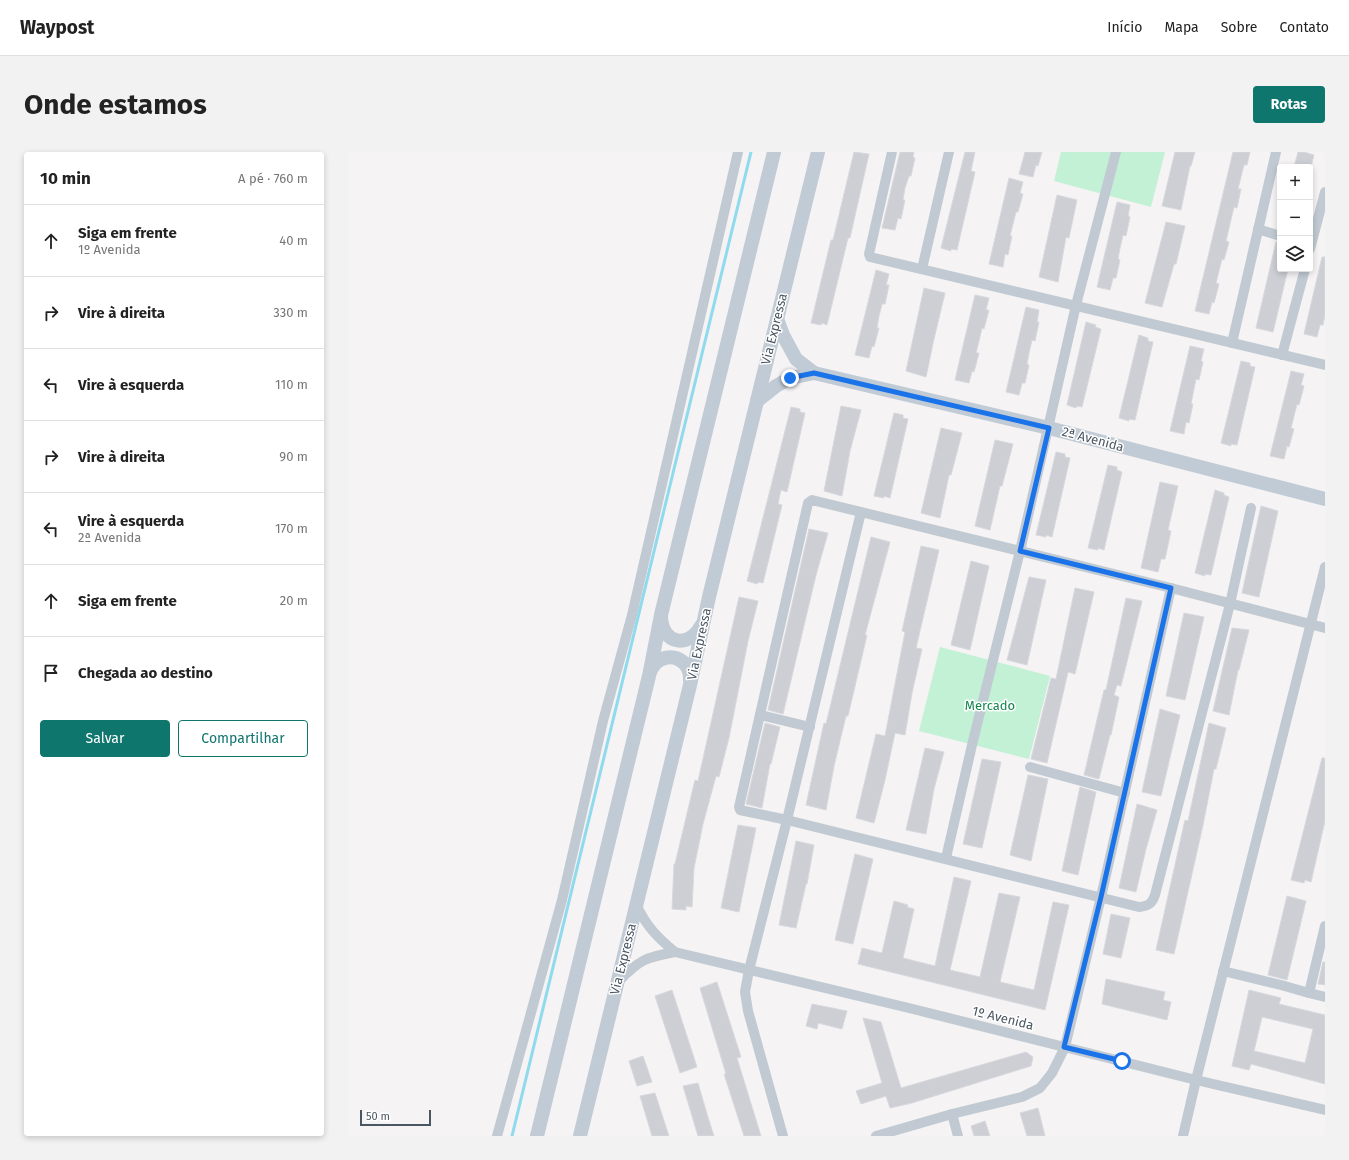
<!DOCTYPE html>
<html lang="pt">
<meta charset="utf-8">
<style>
:root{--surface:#fff;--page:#f2f2f2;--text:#222;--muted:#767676;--line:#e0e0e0;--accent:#0f766e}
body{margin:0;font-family:"Fira Sans",sans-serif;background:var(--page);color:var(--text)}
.controls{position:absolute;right:12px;top:12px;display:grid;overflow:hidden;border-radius:4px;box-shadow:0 2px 6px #0003}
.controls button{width:36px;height:36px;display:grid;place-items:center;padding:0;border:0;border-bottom:1px solid var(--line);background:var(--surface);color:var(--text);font:20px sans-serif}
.scale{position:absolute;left:12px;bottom:10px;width:71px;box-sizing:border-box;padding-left:4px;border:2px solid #4a5661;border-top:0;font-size:11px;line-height:14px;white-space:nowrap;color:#4a5661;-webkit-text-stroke:3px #fff;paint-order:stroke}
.stop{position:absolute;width:12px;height:12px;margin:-9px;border:3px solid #1a73e8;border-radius:50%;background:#fff}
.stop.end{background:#1a73e8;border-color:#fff;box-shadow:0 1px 4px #0008}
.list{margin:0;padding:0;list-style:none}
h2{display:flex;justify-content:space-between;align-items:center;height:52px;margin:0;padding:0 16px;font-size:17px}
h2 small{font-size:13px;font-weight:400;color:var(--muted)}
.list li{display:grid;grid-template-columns:26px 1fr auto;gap:12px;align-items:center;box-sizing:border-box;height:72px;padding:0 16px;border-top:1px solid var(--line)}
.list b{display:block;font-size:15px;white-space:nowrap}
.list p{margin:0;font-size:13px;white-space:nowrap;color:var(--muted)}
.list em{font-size:13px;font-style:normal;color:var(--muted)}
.actions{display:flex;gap:8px;padding:12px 16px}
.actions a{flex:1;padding:9px 0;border:1px solid var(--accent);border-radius:4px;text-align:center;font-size:14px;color:var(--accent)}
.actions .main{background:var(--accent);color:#fff}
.icon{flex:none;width:22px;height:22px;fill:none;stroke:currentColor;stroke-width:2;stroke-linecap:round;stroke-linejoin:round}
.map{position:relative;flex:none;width:977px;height:984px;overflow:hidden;border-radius:4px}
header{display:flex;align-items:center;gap:24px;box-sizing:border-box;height:56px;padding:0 20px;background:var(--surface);border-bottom:1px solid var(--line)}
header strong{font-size:19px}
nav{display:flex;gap:22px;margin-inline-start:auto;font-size:14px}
.intro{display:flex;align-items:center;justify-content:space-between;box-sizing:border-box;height:96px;padding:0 24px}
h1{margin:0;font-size:28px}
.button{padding:10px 18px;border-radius:4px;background:var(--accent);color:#fff;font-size:14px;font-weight:700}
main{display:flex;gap:24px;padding:0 24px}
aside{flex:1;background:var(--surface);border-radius:4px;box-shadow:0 2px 6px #0003}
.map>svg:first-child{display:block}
</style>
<header>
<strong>Waypost</strong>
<nav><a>Início</a><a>Mapa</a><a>Sobre</a><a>Contato</a></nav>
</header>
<div class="intro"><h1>Onde estamos</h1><a class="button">Rotas</a></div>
<main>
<aside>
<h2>10 min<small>A pé · 760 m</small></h2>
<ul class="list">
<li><svg class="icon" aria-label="ahead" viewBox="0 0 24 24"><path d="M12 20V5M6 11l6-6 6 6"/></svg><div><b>Siga em frente</b><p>1º Avenida</p></div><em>40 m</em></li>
<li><svg class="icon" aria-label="right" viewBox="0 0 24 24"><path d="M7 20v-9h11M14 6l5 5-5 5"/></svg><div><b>Vire à direita</b></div><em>330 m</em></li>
<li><svg class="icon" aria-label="left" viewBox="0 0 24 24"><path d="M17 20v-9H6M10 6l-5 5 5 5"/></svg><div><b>Vire à esquerda</b></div><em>110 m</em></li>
<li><svg class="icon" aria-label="right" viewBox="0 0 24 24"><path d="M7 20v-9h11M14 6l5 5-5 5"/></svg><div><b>Vire à direita</b></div><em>90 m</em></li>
<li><svg class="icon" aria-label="left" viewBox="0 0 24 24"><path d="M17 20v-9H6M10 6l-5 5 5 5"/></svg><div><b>Vire à esquerda</b><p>2ª Avenida</p></div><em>170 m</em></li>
<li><svg class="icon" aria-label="ahead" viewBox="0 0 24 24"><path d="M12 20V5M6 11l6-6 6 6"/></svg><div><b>Siga em frente</b></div><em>20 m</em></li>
<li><svg class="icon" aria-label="arrive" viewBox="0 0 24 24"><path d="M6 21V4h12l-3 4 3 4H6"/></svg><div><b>Chegada ao destino</b></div></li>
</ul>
<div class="actions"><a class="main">Salvar</a><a>Compartilhar</a></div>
</aside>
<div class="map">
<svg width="977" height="984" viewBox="0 0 977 984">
<rect width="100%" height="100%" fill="#f5f3f3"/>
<g fill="#c3f1d5">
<polygon points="713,0 817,0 803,55 706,29"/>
<polygon points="592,495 702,524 681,607 571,579"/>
</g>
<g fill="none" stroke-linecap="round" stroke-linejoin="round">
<polyline stroke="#90daee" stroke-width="3" points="164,984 403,0"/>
</g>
<g fill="#cdcfd5" stroke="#d7d9de" fill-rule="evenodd">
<polygon points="506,0 521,2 502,86 500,86 479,173 474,171 473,173 463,171 483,88 485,88"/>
<polygon points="552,0 566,0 565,5 567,6 563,24 561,24 557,36 555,48 557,48 553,67 550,66 547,78 534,76"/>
<polygon points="617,0 627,0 623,19 627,20 609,98 603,97 603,99 593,96"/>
<polygon points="677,0 694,0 690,14 688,13 685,25 671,22"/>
<polygon points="827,0 847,0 843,14 842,14 833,58 814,54"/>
<polygon points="885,0 902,0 899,13 896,13 890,37 893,37 889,56 886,55 878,89 881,90 876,108 874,107 868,131 871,132 866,151 864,150 861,162 847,159"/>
<polygon points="950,0 956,0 966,3 963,15 946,15"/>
<polygon points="661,26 675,30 672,41 675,42 670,60 668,60 662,84 664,84 660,103 657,102 655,115 641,112"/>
<polygon points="709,43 729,48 721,86 718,85 710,130 691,125"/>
<polygon points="769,50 782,53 780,64 782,65 778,84 775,83 772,96 770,107 772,108 768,126 765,126 762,138 749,135"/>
<polygon points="818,70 837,74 828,112 826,112 814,155 797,151"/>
<polygon points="928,90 932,90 932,117 940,117 925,180 908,176"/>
<polygon points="974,105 977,105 977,163 975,173 972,173 969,185 956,182"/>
<polygon points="528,118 541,122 538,133 541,133 537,152 534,152 531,164 529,176 531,176 526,195 524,194 521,206 507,203"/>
<polygon points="576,136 597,141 586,187 578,225 558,219"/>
<polygon points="627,143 641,146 638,158 641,158 636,177 634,176 631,189 628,201 631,201 626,220 624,219 621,231 607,228"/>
<polygon points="678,155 691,158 689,170 691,170 687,189 684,188 681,201 679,212 681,213 677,231 674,231 671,243 658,240"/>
<polygon points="738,170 748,173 747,175 753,177 734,255 729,254 728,256 719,253"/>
<polygon points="791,183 800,186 800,189 805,190 787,268 781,267 781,269 771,266"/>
<polygon points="842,194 856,197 853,209 855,210 851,228 848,227 843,252 845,252 841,271 838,270 836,282 822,279"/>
<polygon points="893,209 902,211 902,214 907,215 889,293 883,292 883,294 873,291"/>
<polygon points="943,219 956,222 953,233 956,234 951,253 949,252 943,276 946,277 941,295 939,294 936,307 922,304"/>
<polygon points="493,254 513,258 502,299 494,344 476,339"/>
<polygon points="443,255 452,257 452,260 457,261 439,340 433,338 430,352 434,353 415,431 410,430 409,432 399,429"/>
<polygon points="546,261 555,263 555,266 560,267 542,346 536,344 536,346 526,344"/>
<polygon points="593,276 614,281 603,323 601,323 592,366 573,361"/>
<polygon points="647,288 665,292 654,334 652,334 642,378 627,374"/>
<polygon points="708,300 717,302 717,305 722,306 704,385 698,383 698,385 688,383"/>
<polygon points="760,313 769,315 769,318 774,320 756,398 750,396 750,398 740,396"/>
<polygon points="812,330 830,334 820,378 823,379 817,407 813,407 810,420 793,416"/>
<polygon points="867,338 876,341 876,343 881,345 863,423 857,422 857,424 847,421"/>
<polygon points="913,354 930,359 911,445 894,441"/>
<polygon points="461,377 480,381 468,423 435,562 420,558"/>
<polygon points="523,385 542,390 517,483 519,483 500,564 498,564 486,614 478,658 458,653 476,571 478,572"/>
<polygon points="573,394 591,398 568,496 574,497 564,541 557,583 547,581 537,628 526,671 508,666 528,582 537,584 557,480 554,479"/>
<polygon points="623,409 641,414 622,498 603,493"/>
<polygon points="681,425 698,428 679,513 659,508"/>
<polygon points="727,436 746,440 727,522 720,520 699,611 683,607 703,526 708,527"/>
<polygon points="391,445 410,449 400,489 381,586 371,625 368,624 355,672 346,716 344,755 338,754 338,758 324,757 326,712 327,712 347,628 350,629"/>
<polygon points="778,446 794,449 773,534 769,533 766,543 771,545 763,583 762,583 751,627 736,623 756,538 758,538"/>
<polygon points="836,461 856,465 837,548 818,544"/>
<polygon points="884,476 901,478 891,518 890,518 881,563 865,559"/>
<polygon points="812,557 832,563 813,644 794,640"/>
<polygon points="417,571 432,575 423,612 422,612 414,656 398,652"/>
<polygon points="861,571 878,576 868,617 866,617 855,673 826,802 808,798 837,668 840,669"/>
<polygon points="577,596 596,600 586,637 578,682 558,678"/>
<polygon points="974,606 977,606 977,669 963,730 957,728 956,731 943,728"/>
<polygon points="634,607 653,610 634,696 615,692"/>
<polygon points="680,623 700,627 683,709 662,703"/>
<polygon points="732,635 748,640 730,723 714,719"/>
<polygon points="789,652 809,658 798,697 788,740 771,736"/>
<polygon points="390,673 408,676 391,760 373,756"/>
<polygon points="448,689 466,693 459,732 458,732 448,776 431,773"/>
<polygon points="507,702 525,707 505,792 487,788"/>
<polygon points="606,725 623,729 602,818 632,825 651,741 672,745 652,830 686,838 705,750 721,753 697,858 510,812 514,796 534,801 546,749 560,753 559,755 566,757 555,806 587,814"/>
<polygon points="939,744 958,749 939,828 920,823"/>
<polygon points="763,762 782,766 773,806 755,802"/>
<polygon points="975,810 977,810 977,833 970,832"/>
<polygon points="758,827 817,840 815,848 823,850 819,868 754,852"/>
<polygon points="369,830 393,905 389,906 413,984 396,984 376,922 378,922 352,836"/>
<polygon points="324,838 349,915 332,921 307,844"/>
<path d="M901 838 933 846 931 852 977 863V932L903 912 901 918 884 914ZM914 865 965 877 957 911 906 899Z"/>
<polygon points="464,852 499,859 494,877 470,871 469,877 458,874"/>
<polygon points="515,866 533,870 553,936 678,900 685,905 683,914 564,951 542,956 538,944 513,952 508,939 534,931"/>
<polygon points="295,904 304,930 289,934 281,909"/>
<polygon points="350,931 359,962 366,984 350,984 335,934"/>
<polygon points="307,941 321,984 304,984 292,944"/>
<polygon points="690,956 697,984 679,984 672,961"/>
<polygon points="637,969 642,984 626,984 623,974"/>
</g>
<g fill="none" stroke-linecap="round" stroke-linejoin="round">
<g stroke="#c1cad2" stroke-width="10">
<polyline points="544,0 521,102 522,105 977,213"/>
<polyline points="910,77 932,84"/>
<polyline points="962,97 977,40"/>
<polyline points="574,117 601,0"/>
<polyline points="884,191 928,0"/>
<polyline points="934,203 957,117"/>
<path d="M903 356 882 452 807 743C804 752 800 754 791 755L439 668 392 658 391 655 460 351 464 348 823 436 977 476"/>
<polyline points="412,563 462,575"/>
<polyline points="682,615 777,641"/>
<polyline points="598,706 624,593 672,399 728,153 768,0"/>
<path d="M288 752C298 774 309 785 327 800L565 857 848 928 977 958"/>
<polyline points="875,819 933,833 961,841 977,845"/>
<path d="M270 830C291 808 298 805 327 800"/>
<polyline points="961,841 977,774"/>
<polyline points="604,962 610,984"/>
<polyline points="149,984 214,748 255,569 284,463 390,0"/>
<polyline points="435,984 400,859 397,840 401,818 439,668 513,360"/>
<polyline points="528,984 604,962 674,945 692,936 704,921 717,895 753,745 823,436"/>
<polyline points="835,984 848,928 977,415"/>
</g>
<g stroke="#c1cbd6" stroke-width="14">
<polyline points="429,167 435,183 448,207 466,221"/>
<polyline points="409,249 428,234 442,226 466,221 701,276 977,347"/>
<path d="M313 465C314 492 341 497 353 474"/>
<path d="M302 520C312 496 343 503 342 528"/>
<polyline points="189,984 301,524 313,463 426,0"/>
<polyline points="232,984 342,533 361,445 470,0"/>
</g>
</g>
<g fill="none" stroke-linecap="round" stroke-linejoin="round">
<polyline stroke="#1a73e8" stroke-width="5" points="442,226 466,221 701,276 672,399 823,436 753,745 716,895 774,909"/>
</g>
<g text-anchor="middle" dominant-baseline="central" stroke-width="3" stroke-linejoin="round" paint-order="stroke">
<g font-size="13" fill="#4a5661" stroke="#fff">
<text transform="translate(426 177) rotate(-76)">Via Expressa</text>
<text transform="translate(745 287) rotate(15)">2ª Avenida</text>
<text transform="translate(351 492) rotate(-78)">Via Expressa</text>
<text transform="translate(275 807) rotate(-76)">Via Expressa</text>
<text transform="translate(655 866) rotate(14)">1º Avenida</text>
</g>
<g font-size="13" fill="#17864f" stroke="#fff">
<text x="642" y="553">Mercado</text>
</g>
</g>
</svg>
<div class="controls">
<button>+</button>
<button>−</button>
<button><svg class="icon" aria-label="layers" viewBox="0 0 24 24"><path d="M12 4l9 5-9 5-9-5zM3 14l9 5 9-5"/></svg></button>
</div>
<div class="scale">50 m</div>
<div class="stop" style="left:774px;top:909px"></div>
<div class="stop end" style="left:442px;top:226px"></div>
</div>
</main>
